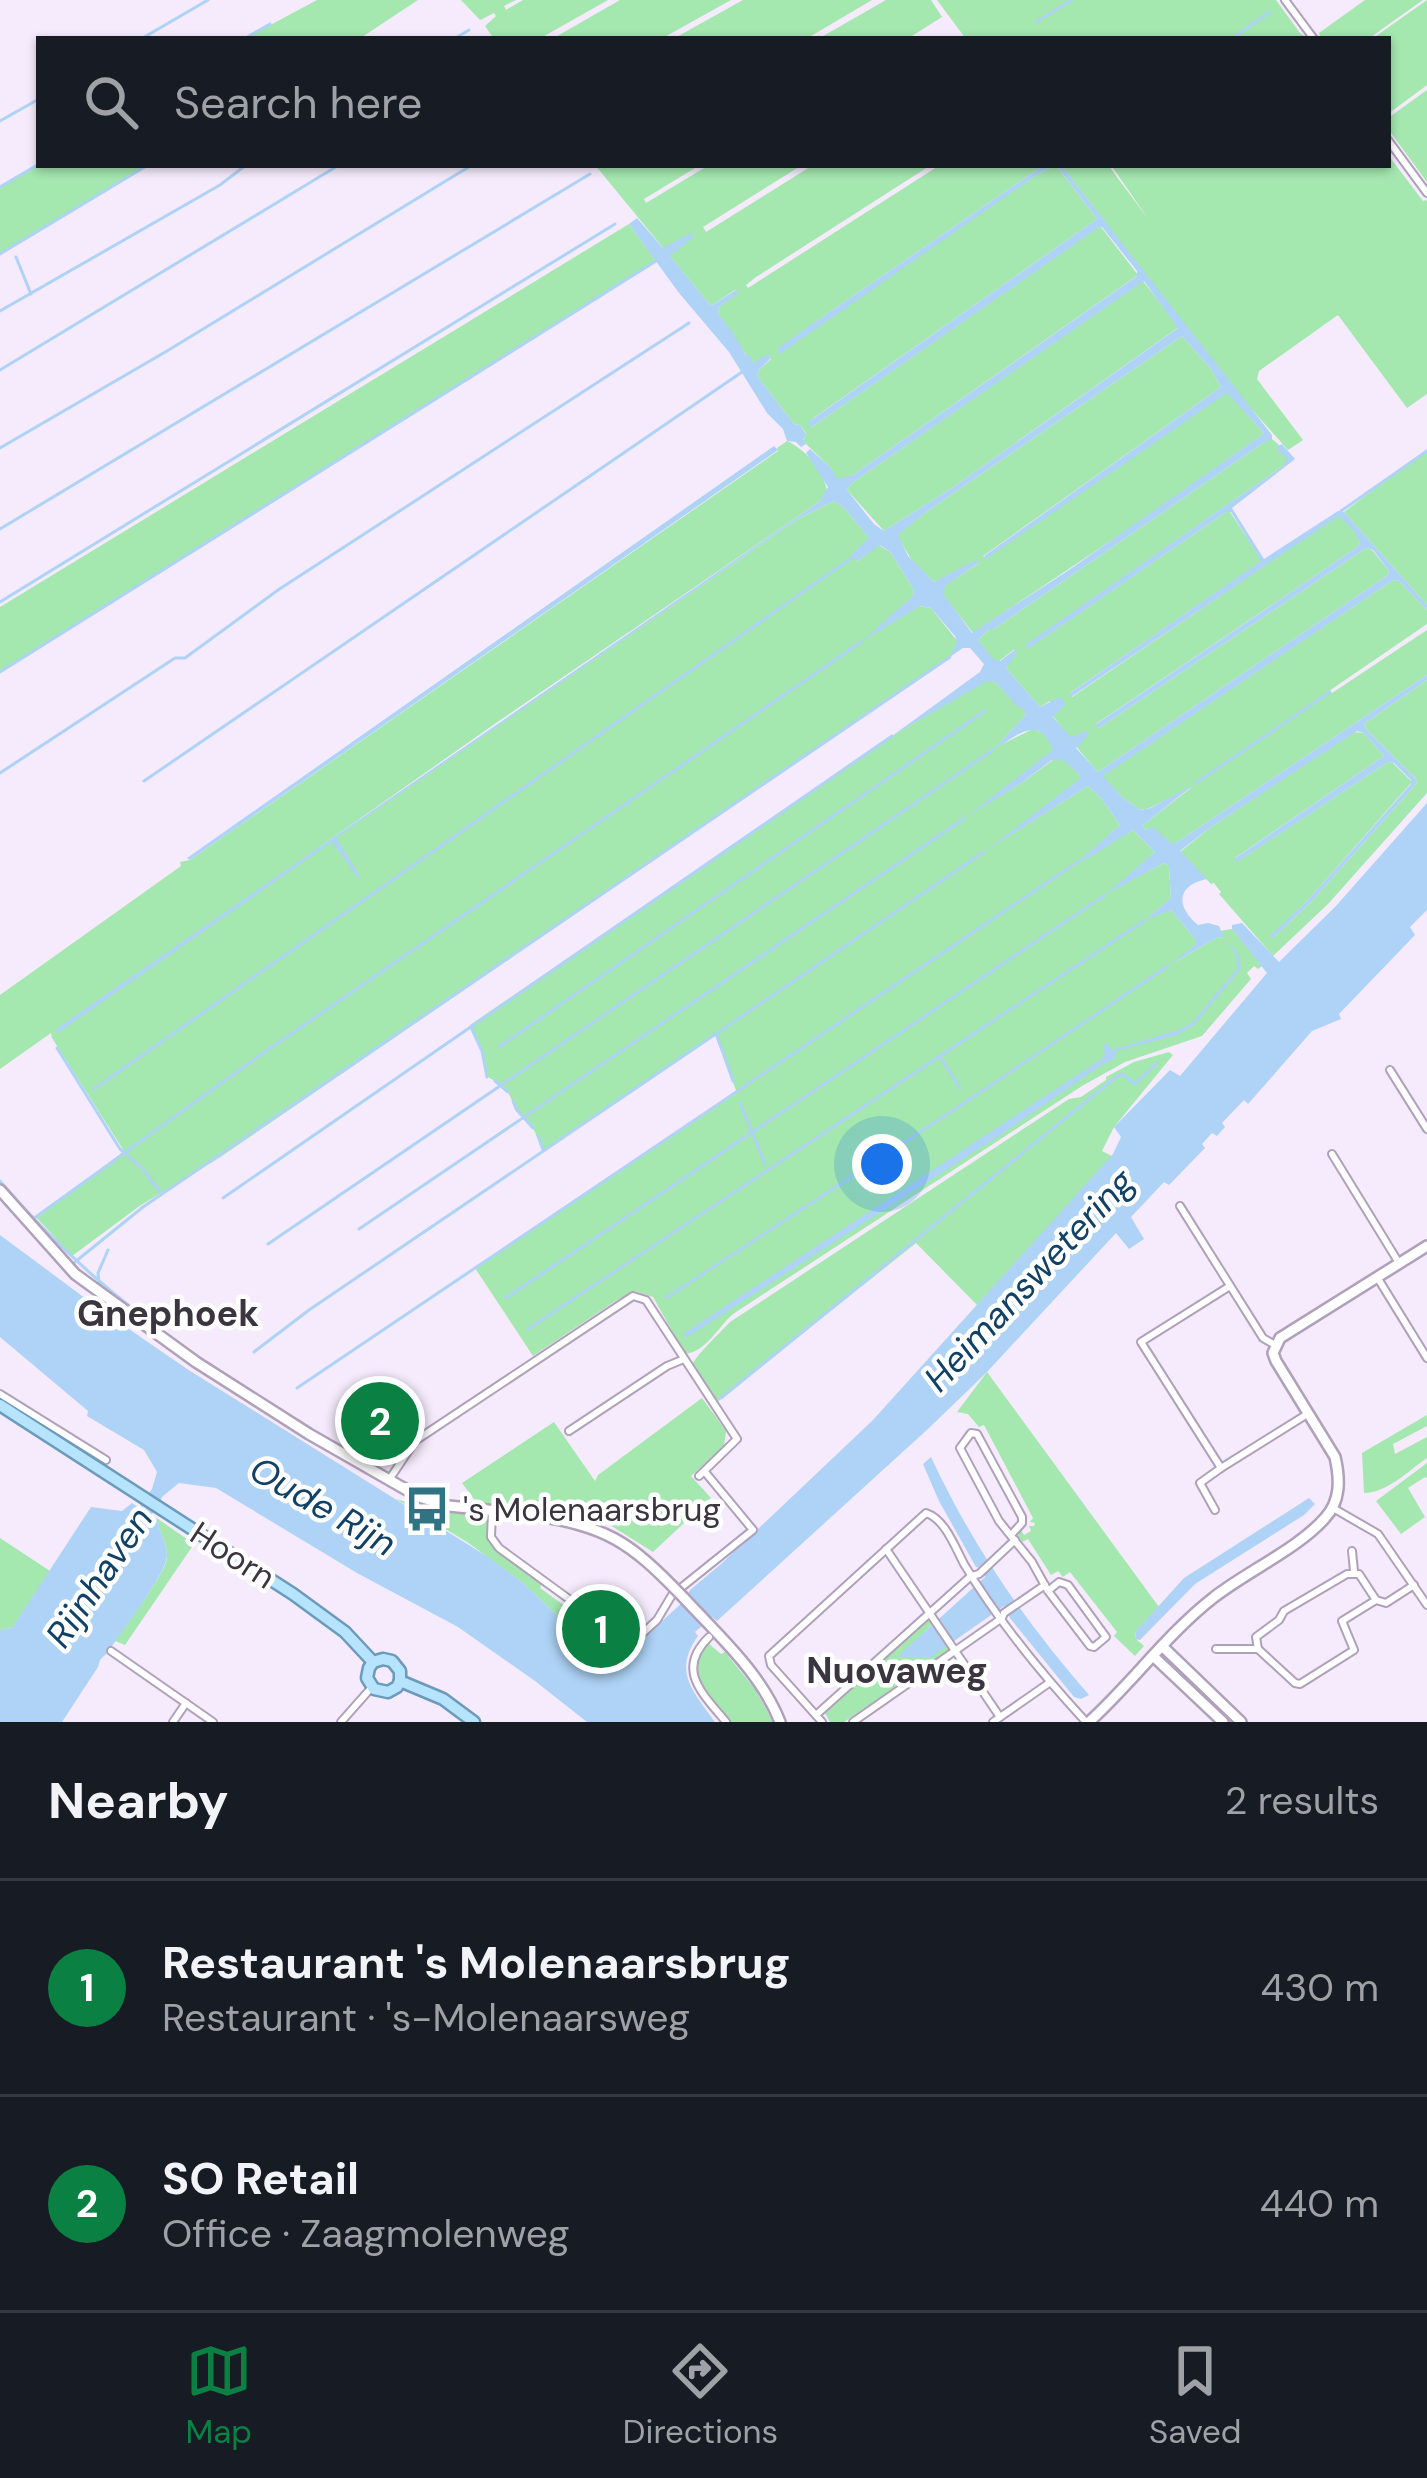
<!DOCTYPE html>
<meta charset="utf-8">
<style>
:root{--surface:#171b24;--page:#242831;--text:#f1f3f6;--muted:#9ea1a6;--line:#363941;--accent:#0b8043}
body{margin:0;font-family:"DM Sans",sans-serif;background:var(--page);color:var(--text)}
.you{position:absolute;left:882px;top:1164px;width:42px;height:42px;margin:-30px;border:9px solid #fff;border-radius:50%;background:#1a73e8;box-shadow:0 0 0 18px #1a73e833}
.badge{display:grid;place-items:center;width:78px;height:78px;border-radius:50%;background:var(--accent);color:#fff;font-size:39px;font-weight:700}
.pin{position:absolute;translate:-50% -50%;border:6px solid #fff;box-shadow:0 3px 12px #0006}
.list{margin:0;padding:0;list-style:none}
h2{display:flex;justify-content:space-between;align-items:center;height:156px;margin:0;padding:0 48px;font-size:51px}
h2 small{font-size:39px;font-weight:400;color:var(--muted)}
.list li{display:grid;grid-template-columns:78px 1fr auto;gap:36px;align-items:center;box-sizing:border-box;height:216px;padding:0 48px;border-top:3px solid var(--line)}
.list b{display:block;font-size:45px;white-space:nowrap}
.list p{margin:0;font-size:39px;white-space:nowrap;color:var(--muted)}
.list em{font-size:39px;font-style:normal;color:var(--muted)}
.icon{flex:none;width:66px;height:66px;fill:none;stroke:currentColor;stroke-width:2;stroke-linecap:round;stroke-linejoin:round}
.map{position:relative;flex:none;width:1427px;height:1722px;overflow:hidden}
.search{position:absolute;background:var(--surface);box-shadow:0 3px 9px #0004;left:36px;right:36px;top:36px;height:132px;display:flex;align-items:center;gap:30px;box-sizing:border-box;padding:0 42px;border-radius:0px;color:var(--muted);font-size:45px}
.sheet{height:588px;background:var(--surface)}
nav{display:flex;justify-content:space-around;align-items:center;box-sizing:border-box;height:168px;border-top:3px solid var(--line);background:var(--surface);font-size:33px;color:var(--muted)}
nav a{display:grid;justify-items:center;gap:6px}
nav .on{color:var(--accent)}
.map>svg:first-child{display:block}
</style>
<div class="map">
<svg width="1427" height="1722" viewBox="0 0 1427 1722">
<rect width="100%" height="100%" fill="#f5ebfc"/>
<g fill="#a4e7af">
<polygon points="317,0 418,0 359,39 244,39"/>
<polygon points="461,0 516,0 504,6 506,10 523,0 608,0 539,39 494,39 485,26 496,16 494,13 480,20"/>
<polygon points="620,0 731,0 661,39 552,39"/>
<polygon points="743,0 872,0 806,39 673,39"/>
<polygon points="886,0 931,0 942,17 907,39 818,39"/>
<polygon points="937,0 1276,0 1300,33 1309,39 966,39"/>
<polygon points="1365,0 1423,0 1368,39 1321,39 1319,33"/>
<polygon points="1427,0 1427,85 1388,114 1388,39 1372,39"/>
<polygon points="1427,90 1427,182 1388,129 1388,118"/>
<polygon points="1388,155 1423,201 1427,200 1427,394 1407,408 1338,315 1259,371 1257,379 1303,440 1288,450 1238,394 1061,165 1108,165 1149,220 1111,165 1388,165"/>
<polygon points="39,164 39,165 148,165 0,254 0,187"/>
<polygon points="595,165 700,165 644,199 646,203 709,165 802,165 703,227 706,232 813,165 931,165 756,277 746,285 748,288 940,165 1044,165 805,329 1041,172 1056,165 1097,219 815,417 808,423 812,427 1097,228 1101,227 1138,275 853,475 838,480 829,466 803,441 806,433 800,425 794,424 757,376 759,370 771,359 769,355 752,363 718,314 719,307 738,293 735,290 711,306"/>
<polygon points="629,224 656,261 0,672 0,607"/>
<polygon points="1143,281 1179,327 952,488 884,531 847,490 852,483"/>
<polygon points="1182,336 1211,369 1221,387 983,556 986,558 1227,392 1263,432 1262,435 1145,518 973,633 944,596 944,586 978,564 977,561 934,582 912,561 897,535 929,510"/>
<path d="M1272 439 1279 445 1276 448 1288 459 1283 466 1026 645 1029 648 1226 512H1230L1262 561 1070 693 1072 697 1339 515 1355 531 1360 543 1356 548 1096 724 1099 728 1366 548 1372 550 1389 571 1388 575 1098 772C1081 754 1068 735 1053 716L1056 713 1050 701 1040 707 1006 668 1015 649 999 661H994L978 640 989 629H994L1266 441Z"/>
<path d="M787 441C805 449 824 471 827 491L819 502 496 723 260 889 333 841 358 877 335 838 798 519 834 501 844 508 870 539 852 554 857 561 879 545 891 553 914 590 913 596 870 636 919 606 931 608 958 642 950 657 219 1158 141 1205 72 1256 37 1218 124 1151 52 1038 51 1033 0 1069V995L181 866 180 862 190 860 778 451 777 448Z"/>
<polygon points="1427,449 1427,605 1344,512"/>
<polygon points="1393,580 1399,581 1427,610 1427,624 1329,691 1332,693 1427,630 1427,675 1176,843 1171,843 1153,828 1146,830 1142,826 1192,787 1150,808 1140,810 1122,797 1102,776"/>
<path d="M987 680 995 682 1019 707 1022 706 1026 715 996 747 1033 729 1046 734 1054 750 978 809 1020 784 1053 760 1063 759 1080 775V780L993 846 1088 786 1102 799 1120 825 1081 860 1133 830 1155 852 1113 890 1160 865 1165 863 1169 866 1171 898 1149 917 1171 910 1196 940V944L1175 962 1218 937 1223 938 1220 931 1232 929 1262 966 1258 969 1254 966 1247 973 1251 979 1202 1036 1125 1062 1082 1086 733 1314C717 1328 707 1351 685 1354L653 1297 635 1291 617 1300 533 1356 475 1268 737 1093 715 1035 543 1150 533 1128 516 1109 508 1092 502 1085 486 1076 482 1051 470 1025 892 736Z"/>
<polygon points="1427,680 1427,793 1328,904 1273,956 1219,894 1221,892 1214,883 1211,884 1180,852 1211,827 1354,732 1364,733 1384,756 1235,858 1238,861 1388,762 1393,763 1412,782 1308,900 1271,936 1273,938 1311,902 1416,784 1417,780 1366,729 1364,724"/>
<path d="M1169 1052 1173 1055 1114 1127 1102 1151 1114 1157 977 1305 916 1243 717 1402 692 1365C697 1354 720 1333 730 1322L1069 1099 1081 1097 1106 1080V1077L1134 1062Z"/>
<polygon points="987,1372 1159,1607 1136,1631 1135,1638 1144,1646 1135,1656 1114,1636 1117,1632 1070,1572 1063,1577 1058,1571 1051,1575 1028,1539 1022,1542 1018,1536 1021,1530 1024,1535 1031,1531 1029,1526 1034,1526 1035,1523 1030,1522 1033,1518 984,1425 979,1427 968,1414 957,1412"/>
<polygon points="702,1398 726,1431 724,1447 691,1476 711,1498 653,1552 599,1518 530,1507 477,1503 462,1483 554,1422 595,1481 598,1475"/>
<path d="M1427 1415V1426L1393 1444 1395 1454 1427 1437V1458C1408 1471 1387 1493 1364 1493L1362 1453Z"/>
<polygon points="1427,1463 1427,1478 1425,1477 1408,1488 1425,1517 1401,1534 1376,1501"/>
<path d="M396 1499 437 1511 481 1514 487 1521C487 1554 518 1566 542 1583L540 1588 575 1613 564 1622 523 1583 467 1542Z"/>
<path d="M158 1519 194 1544 125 1645 115 1641C126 1625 167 1572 167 1557 168 1543 158 1533 158 1519Z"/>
<polygon points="0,1538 50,1571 12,1628 0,1630"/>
<polygon points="928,1617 933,1624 898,1658 948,1645 951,1650 844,1722 830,1722 825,1713 832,1704"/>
<path d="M708 1643 721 1654 725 1652 755 1689 773 1722H730C710 1699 679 1671 708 1643Z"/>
</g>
<g fill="#aed3f6" fill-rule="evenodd">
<polygon points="1044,165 1056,165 1041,172 780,354 777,349 805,329"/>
<path d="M1056 165H1061L1272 435V440L1266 441 994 629H989L978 640 994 660 1000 661 1016 649 1018 651 1006 668 1040 707 1060 697 1066 704 1053 717 1071 737 1089 730 1085 739 1076 748 1098 772 1388 575 1389 571 1373 550 1366 548 1099 728 1095 725 1356 548 1360 543 1354 531 1339 516 1071 697 1069 694 1261 561 1231 512H1226L1028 649 1025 645 1283 466 1287 459 1275 447 1282 444 1295 459 1232 508 1264 559 1338 511 1344 512 1427 605V610L1399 581 1393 580 1103 776 1122 797 1140 810 1151 808 1196 783 1142 826 1146 830 1153 827 1171 843H1176L1427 675V680L1364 724 1366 729 1417 780 1416 784 1311 902 1272 939 1270 936 1308 900 1411 784V780L1394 763 1388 762 1237 862 1234 859 1384 756 1364 733 1357 731 1211 827 1180 851 1207 879C1177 885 1175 906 1198 925L1208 923 1219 926 1224 938 1218 937 1168 966 1196 944V940L1171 910 1144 921 1171 898 1169 866 1165 863 1160 865 1105 895 1155 852 1133 830 1084 861H1079L1120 825 1102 799 1088 786 984 852 1080 779V775L1063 760H1052L1020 784 965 818 1053 750C1039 713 1017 736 993 750L1026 715 1022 707 1019 708 995 682 987 681 892 736 980 672 984 664 970 648H963L950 657 957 642 955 636 931 608 920 606 861 642 913 596 914 590 891 553 880 545 857 561 851 555 869 538 844 508 834 501 798 519 336 838 360 876 358 878 332 842 58 1033 56 1029 819 502 828 487 806 453 810 449 829 466 838 479 853 475 1137 276V271L1102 227 1098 228 812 427 807 423 1097 219ZM1144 281 1178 328 952 488 884 531 874 524 847 490 852 483ZM1182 336 1211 369 1221 387 984 556 986 559 1227 393 1263 432 1262 435 1069 570 972 633 944 595 945 586 979 563 976 560 934 582 908 556 898 535 929 510Z"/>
<polygon points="637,218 663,248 691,233 694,237 670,256 711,306 736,290 739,293 719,307 718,314 734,334 746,355 751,357 752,363 768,354 771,358 759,370 757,376 794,424 800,425 806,434 803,440 806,444 801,447 796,442 787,441 783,429 767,413 729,352 679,293 629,224"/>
<polygon points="774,446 778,450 190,860 187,858"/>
<path d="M1427 803V910L1410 927 1415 935 1339 1014 1341 1019 1312 1031 1248 1104 1244 1100 1222 1123 1225 1127 1217 1136 1212 1133 1202 1144 1205 1148 1169 1185 1164 1182 1131 1217 1144 1239 1129 1249 1116 1233 987 1372 929 1428 717 1621 712 1617 695 1632 698 1636C672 1672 694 1692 715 1722H587L535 1681 458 1627 357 1573 216 1488 179 1483 163 1496 151 1516 158 1519C158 1532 167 1542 167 1555 168 1572 120 1634 108 1652L100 1660 98 1667 62 1722H0V1630L12 1628 91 1507 122 1511 132 1503 139 1508 152 1489 157 1472 144 1450 87 1416 88 1411 0 1337V1235L97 1307 187 1369 488 1557 523 1583 599 1655 609 1662H617L684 1601 690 1590 721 1564 873 1420 1113 1154 1121 1137 1114 1127 1170 1070 1180 1076 1267 973 1232 929V925L1242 923 1279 962 1336 906Z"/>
<polygon points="1226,940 1238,953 1241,969 1194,1025 1177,1035 1116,1051 1115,1059 1103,1064 1005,1132 686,1338 683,1334 1100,1060 1105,1056 1103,1046 1106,1043 1112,1050 1178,1030 1192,1023 1237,969 1236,955"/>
<path d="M931 1457C972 1545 1025 1622 1089 1695L1081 1699 1074 1697 1010 1618 1004 1606 930 1658H896L985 1577 980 1568 976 1567 939 1501 923 1464Z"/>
<polygon points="1309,1498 1315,1504 1304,1515 1195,1584 1140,1640 1135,1639 1136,1631 1184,1578"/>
</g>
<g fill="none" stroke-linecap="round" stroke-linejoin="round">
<g stroke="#aed3f6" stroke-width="3">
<polyline points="1036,22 1072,0"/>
<polyline points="141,39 208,0"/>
<polyline points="244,39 270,24"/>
<polyline points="454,39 469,30"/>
<polyline points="1231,39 1270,12"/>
<polyline points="0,121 39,99"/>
<polyline points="0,187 39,164"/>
<polyline points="0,254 148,165"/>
<polyline points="16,257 31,294"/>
<polyline points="0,311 220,185 246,165"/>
<polyline points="0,370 339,165"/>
<polyline points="0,448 167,351 472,165"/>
<polyline points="1341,511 1427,451"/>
<polyline points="0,529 590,174"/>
<polyline points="0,602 615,224"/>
<polyline points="0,672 656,261"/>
<polyline points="0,773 175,658 185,658 278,590 689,323"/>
<polyline points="144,781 742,372"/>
<polyline points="1196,783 1330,692"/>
<polyline points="471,1027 482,1051 487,1077"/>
<polyline points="717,1036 733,1081"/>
<polyline points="499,1047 985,711"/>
<polyline points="57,1048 120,1149 143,1169 160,1192"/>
<polyline points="941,1058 960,1088"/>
<polyline points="495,1081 508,1092"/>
<polyline points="94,1089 853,557"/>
<polyline points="513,1101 516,1109 533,1128"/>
<polyline points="740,1103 765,1164"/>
<polyline points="538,1136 543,1150"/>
<path d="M0 1181C43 1231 84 1271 137 1312"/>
<polyline points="223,1198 892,736"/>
<polyline points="33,1219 259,1056 861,642"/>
<polyline points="359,1229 965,818"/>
<polyline points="268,1244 993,750"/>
<polyline points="75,1262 143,1207 950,657"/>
<polyline points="99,1282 98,1273 108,1250"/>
<polyline points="506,1298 1105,895"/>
<polyline points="666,1298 960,1106 1168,966"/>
<polyline points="528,1329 1144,921"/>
<polyline points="254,1352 309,1310 984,852"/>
<polyline points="297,1388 1079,861"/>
<polyline points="721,1398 1115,1078 1122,1074 1135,1084 1157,1063"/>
</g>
<g stroke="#b0a1bb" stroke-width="10">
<g id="minor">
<polyline points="1285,0 1314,39"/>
<polyline points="1388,140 1427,193"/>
<polyline points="1390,1070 1427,1129"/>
<polyline points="1332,1154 1399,1263"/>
<polyline points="1180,1206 1263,1338 1275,1345"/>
<polyline points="1377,1277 1427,1358"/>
<polyline points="1230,1286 1141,1342 1221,1468 1309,1413"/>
<polyline points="0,1394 106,1460"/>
<polyline points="569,1431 667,1366 684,1359"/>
<polyline points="389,1480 415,1441 633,1296 646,1300 737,1439 699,1476"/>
<polyline points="1333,1508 1378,1534 1427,1605"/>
<polyline points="1215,1510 1200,1483 1221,1468"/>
<polyline points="492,1511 491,1537 499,1548 588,1613 644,1632 657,1620 672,1595 753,1530 705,1472"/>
<polyline points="1011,1535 1022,1523 1022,1517 977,1434 971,1433 960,1448 999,1521 1032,1562 1048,1591 1090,1646 1094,1647 1106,1637 1068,1585 1059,1582 1048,1591"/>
<polyline points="886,1549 1000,1717"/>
<polyline points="1352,1551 1354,1571"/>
<path d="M709 1637C675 1670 703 1694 726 1722"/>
<polyline points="1216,1649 1258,1649 1295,1683 1300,1684 1354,1650 1342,1621 1376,1600 1386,1603 1414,1585"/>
<polyline points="1258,1649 1256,1637 1279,1620 1284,1611 1347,1574 1359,1574 1376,1600"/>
<polyline points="111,1651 213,1722"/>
<polyline points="816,1715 971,1576 979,1574 1015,1540"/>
<polyline points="173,1722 186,1703"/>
<polyline points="341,1722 372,1687"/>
<path d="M822 1722 771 1665 769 1656 926 1513C945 1519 955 1547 964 1564 998 1621 1041 1673 1086 1722"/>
<polyline points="853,1722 1002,1618 1004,1613 1045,1585"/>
<polyline points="993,1722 1049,1683"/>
</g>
</g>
<g stroke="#b0a1bb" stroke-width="14">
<g id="tertiary">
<polyline points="0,1190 75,1274 196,1362 309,1434 419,1497 449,1506 528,1514"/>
<path d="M683 1597C718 1635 761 1673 780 1722"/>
<polyline points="1162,1646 1241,1722"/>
<polyline points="1153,1656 1223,1722"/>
<path d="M1089 1722C1132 1683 1167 1634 1213 1598 1246 1572 1299 1548 1325 1518 1341 1501 1340 1479 1335 1457L1276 1361 1273 1353 1280 1338 1427 1246"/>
</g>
</g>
<g stroke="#6c9aba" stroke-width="15">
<g id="primary">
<polyline points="0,1405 293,1594 345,1632 373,1662"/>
<polyline points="373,1662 369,1668 367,1678 374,1689 388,1692 397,1687 400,1681"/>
<polyline points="373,1662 383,1659 392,1661 400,1671 400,1681"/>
<polyline points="400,1681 443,1699 474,1722"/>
</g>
</g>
<use href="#minor" stroke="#fff" stroke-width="6"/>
<use href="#tertiary" stroke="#fff" stroke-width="9"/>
<use href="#primary" stroke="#b6e3fe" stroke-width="10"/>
<g stroke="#b0a1bb" stroke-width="14" stroke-linecap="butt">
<path id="tertiary-bridge" d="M528 1514C608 1527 628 1540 683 1597"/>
</g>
<use href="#tertiary-bridge" stroke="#fff" stroke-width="9"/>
</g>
<defs>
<g id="bus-bare" transform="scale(3.6)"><path d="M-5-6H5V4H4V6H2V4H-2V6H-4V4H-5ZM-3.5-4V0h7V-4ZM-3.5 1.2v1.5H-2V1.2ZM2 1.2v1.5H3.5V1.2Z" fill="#307484" stroke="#fff" stroke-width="2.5" paint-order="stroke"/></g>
</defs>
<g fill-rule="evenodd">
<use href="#bus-bare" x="427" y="1509"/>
</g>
<g text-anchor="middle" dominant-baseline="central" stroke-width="9" stroke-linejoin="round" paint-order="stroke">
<g font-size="33" fill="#3b353f" stroke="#fff" text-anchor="start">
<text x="463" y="1509">'s Molenaarsbrug</text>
</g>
<g font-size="33" fill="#3b353f" stroke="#fff">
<text transform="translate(233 1555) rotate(33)">Hoorn</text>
</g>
<g font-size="36" font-style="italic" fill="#114166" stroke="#fff">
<text transform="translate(1029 1280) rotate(-47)">Heimanswetering</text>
<text transform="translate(323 1506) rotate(30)">Oude Rijn</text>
<text transform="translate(99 1577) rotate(-56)">Rijnhaven</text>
</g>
<g font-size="36" font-weight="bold" fill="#3b353f" stroke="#fff">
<text x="168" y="1313">Gnephoek</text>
<text x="897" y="1670">Nuovaweg</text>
</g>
</g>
</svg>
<div class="you"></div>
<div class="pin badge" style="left:601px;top:1629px">1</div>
<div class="pin badge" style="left:380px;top:1421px">2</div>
<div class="search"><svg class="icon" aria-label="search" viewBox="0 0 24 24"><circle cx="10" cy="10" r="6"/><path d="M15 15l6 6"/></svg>Search here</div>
</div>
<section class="sheet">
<h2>Nearby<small>2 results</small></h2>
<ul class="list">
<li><span class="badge">1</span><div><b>Restaurant 's Molenaarsbrug</b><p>Restaurant · 's-Molenaarsweg</p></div><em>430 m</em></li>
<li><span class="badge">2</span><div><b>SO Retail</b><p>Office · Zaagmolenweg</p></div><em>440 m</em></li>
</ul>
</section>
<nav>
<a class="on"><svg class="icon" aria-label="map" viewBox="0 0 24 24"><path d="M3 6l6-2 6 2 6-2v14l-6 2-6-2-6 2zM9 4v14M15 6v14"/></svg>Map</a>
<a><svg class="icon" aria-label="directions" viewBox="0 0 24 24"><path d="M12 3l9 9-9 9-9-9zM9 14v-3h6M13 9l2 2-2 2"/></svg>Directions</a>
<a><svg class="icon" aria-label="saved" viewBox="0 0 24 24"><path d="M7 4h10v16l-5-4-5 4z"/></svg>Saved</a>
</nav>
